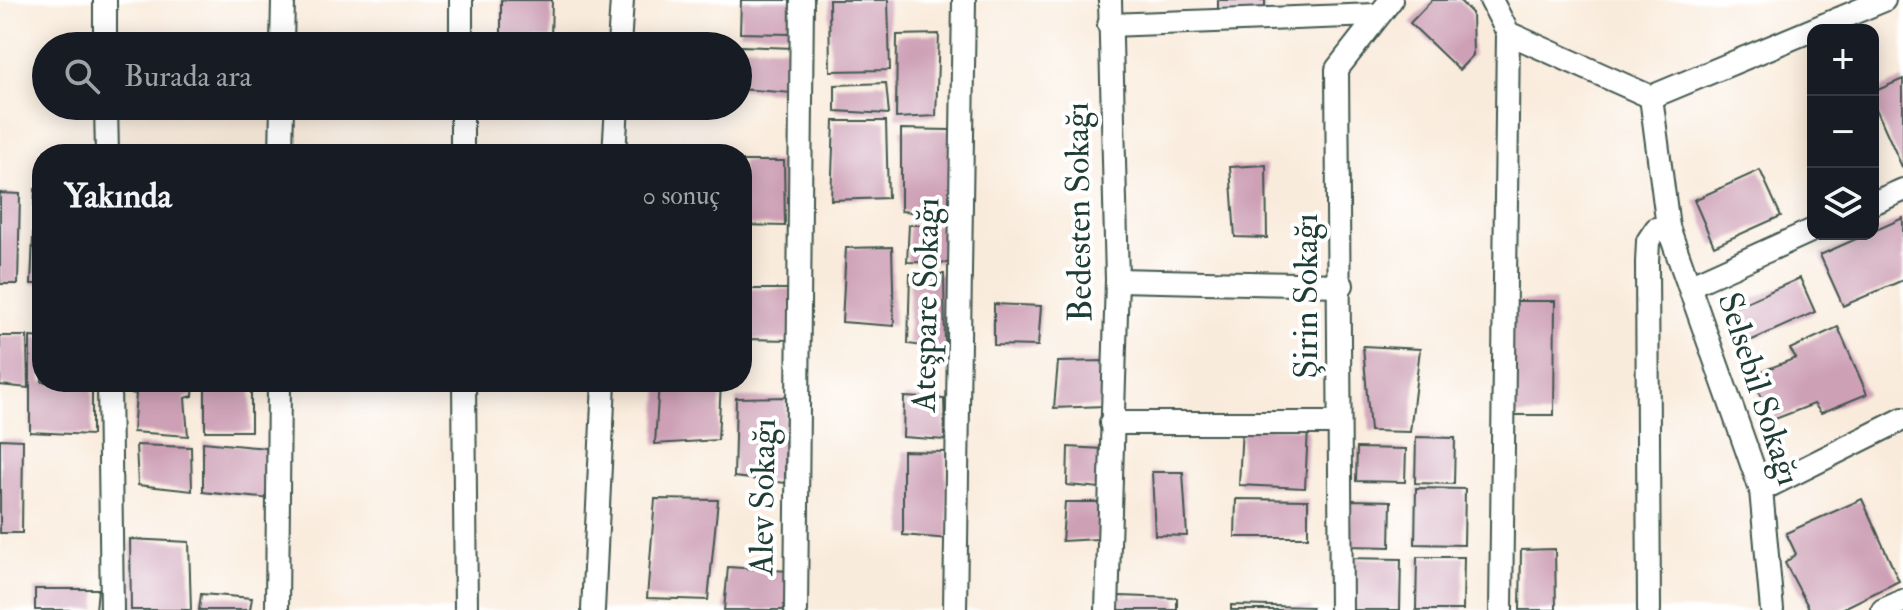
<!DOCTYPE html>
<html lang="tr">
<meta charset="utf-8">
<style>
:root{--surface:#171b24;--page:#242831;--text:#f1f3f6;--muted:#9ea1a6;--line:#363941}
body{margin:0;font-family:"IM FELL Double Pica",serif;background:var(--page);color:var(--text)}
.controls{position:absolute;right:24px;top:24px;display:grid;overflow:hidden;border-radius:16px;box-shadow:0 4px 20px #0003}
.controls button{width:72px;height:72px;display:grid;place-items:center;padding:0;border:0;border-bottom:2px solid var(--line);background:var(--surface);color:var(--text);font:40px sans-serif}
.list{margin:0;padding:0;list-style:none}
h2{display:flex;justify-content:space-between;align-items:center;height:104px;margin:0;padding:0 32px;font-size:34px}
h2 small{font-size:26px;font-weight:400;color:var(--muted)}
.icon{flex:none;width:44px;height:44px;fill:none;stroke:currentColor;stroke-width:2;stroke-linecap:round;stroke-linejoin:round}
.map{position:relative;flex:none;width:1903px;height:610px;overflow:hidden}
.search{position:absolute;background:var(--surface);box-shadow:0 4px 20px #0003;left:32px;top:32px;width:720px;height:88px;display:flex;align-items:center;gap:20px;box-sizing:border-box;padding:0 28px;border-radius:44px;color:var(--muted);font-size:30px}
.panel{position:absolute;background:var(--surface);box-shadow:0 4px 20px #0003;left:32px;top:144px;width:720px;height:248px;border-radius:32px}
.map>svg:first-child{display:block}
</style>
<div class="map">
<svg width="1903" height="610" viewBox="0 0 1903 610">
<rect width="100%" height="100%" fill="#fff"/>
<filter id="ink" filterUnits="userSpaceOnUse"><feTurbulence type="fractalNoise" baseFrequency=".0125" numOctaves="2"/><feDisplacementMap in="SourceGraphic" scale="16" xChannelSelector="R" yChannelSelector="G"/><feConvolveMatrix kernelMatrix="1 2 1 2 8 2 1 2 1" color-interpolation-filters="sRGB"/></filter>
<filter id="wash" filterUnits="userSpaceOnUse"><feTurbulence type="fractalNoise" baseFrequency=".006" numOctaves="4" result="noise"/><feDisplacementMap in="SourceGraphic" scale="32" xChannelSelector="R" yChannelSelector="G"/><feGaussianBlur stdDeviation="1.8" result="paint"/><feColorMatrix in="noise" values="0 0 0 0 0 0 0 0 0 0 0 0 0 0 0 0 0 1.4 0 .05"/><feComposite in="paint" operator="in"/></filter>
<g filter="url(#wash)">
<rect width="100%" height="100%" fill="#f9ebdb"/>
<g id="blocks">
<g fill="#cea0b6">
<polygon points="501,0 552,0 551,38 501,37"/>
<polygon points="741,0 792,0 791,34 740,33"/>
<polygon points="829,0 888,0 890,70 830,71"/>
<rect x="1218" y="0" width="47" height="14"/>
<polygon points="1432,0 1459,0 1472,13 1473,55 1459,70 1410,23"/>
<polygon points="939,34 936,116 896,118 897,35"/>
<polygon points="741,46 794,48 792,93 738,89"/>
<polygon points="1903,79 1903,169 1873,102 1873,92"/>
<polygon points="886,83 889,114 835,111 835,85"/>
<polygon points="834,121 886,121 888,198 831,200"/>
<polygon points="901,129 950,130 951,216 901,211"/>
<polygon points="742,161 784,161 785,226 742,225"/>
<polygon points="1266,165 1267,238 1235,237 1230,167"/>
<polygon points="1760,170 1781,216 1714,246 1694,200"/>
<polygon points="35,189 42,190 42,284 31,284"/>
<polygon points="0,193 20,194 18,284 0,284"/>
<polygon points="1903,218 1903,280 1843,306 1820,255"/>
<polygon points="909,225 950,225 951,263 907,262"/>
<polygon points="892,247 894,326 842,322 846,248"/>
<polygon points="910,274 944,274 945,349 908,344"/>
<polygon points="1800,278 1815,312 1750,341 1735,307"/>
<polygon points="742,289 792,289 792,340 742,339"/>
<polygon points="1509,301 1555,301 1554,415 1508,415"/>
<polygon points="994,304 1041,306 1038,346 994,345"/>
<polygon points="1838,327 1867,394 1821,413 1814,404 1770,421 1752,375 1796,358 1790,349"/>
<polygon points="0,336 27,336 28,388 0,385"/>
<polygon points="30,337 42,338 42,382 92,382 92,435 30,432"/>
<polygon points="1363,346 1420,349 1410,432 1370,431"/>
<polygon points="1105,361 1104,406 1054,408 1058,362"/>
<polygon points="130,382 194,382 193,396 185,398 188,436 133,432 136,394 129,393"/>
<polygon points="659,382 721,382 718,440 655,444"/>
<polygon points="251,385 251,431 205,431 205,386"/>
<polygon points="786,397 785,483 734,477 736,398"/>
<polygon points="904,397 944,399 945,440 903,437"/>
<polygon points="1242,426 1308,429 1305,488 1239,485"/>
<polygon points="1416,437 1455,438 1454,484 1415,483"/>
<polygon points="0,439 23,440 22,533 0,533"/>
<polygon points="203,442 266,448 271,499 203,492"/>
<polygon points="136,445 191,447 192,491 138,485"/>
<polygon points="1068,447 1103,449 1101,488 1067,485"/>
<polygon points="1357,448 1406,449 1405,482 1356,481"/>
<polygon points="903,451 945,452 949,539 903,535"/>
<polygon points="1152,472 1183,472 1187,536 1155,535"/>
<polygon points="1416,488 1465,489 1464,545 1415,544"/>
<polygon points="655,499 718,500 708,600 647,598"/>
<polygon points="1236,499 1308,500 1308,537 1235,537"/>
<polygon points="1862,499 1899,581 1840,610 1810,610 1785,563 1796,554 1786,533"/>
<polygon points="1351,500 1391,501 1390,547 1349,546"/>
<polygon points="1065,502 1100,502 1098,539 1062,541"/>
<polygon points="130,539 189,542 191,610 131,610"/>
<polygon points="1555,549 1556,610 1520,610 1521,550"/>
<polygon points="1417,557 1464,557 1463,610 1416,610"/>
<polygon points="1344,558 1401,559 1400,610 1343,610"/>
<polygon points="728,567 788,571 788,610 724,610"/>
<polygon points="35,589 98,589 96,610 35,610"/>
<polygon points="201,594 252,598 250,610 199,610"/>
<polygon points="1119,596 1177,598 1177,610 1119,610"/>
<polygon points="1231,605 1312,607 1311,610 1231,610"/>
</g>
</g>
</g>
<g filter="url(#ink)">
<use href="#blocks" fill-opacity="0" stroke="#40574d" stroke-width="2"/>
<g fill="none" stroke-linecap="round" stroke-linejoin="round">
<g stroke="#40574d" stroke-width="26">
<g id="minor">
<polyline points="105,0 105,46"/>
<polyline points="461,0 461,46"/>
<polyline points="1491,0 1508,33 1501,610"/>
<polyline points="1109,25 1375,15"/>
<polyline points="1508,33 1651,97"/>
<polyline points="282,46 283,0"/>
<polyline points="619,46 622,0"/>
<polyline points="106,106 107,154"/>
<polyline points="462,106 462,154"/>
<polyline points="281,154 282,106"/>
<polyline points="614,154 617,106"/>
<polyline points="1873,203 1903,190"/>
<polyline points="1668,227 1689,286 1813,230"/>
<polyline points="1117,280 1342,285"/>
<polyline points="1689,286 1761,490 1772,610"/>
<polyline points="109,382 112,610"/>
<polyline points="464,382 466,610"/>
<polyline points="1111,423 1339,423"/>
<polyline points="1761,490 1903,419"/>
<polyline points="277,610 279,382"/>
<polyline points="593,610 604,382"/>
<polyline points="796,610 802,0"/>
<polyline points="955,610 964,0"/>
<polyline points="1107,610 1117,280 1110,0"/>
<polyline points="1341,610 1337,69 1391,0"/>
<polyline points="1649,610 1647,263 1648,241 1656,229 1668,227 1651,97 1884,0"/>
<polyline points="1883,610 1903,601"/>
</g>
</g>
<use href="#minor" stroke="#fff" stroke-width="22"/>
</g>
</g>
<g text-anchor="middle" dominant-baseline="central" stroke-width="8" stroke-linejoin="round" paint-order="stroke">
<g font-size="34" fill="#1f3d34" stroke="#fff">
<text transform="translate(1079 212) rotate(-91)">Bedesten Sokağı</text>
<text transform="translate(1306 296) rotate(-90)">Şirin Sokağı</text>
<text transform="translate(926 305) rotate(-89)">Ateşpare Sokağı</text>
<text transform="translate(1759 389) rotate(72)">Selsebil Sokağı</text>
<text transform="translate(763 497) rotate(-89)">Alev Sokağı</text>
</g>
</g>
</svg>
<div class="controls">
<button>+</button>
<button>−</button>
<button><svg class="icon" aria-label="layers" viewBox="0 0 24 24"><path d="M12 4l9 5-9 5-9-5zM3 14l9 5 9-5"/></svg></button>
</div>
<div class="search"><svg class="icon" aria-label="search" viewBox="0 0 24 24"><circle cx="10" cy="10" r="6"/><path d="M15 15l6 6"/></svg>Burada ara</div>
<section class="panel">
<h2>Yakında<small>0 sonuç</small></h2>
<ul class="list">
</ul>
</section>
</div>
